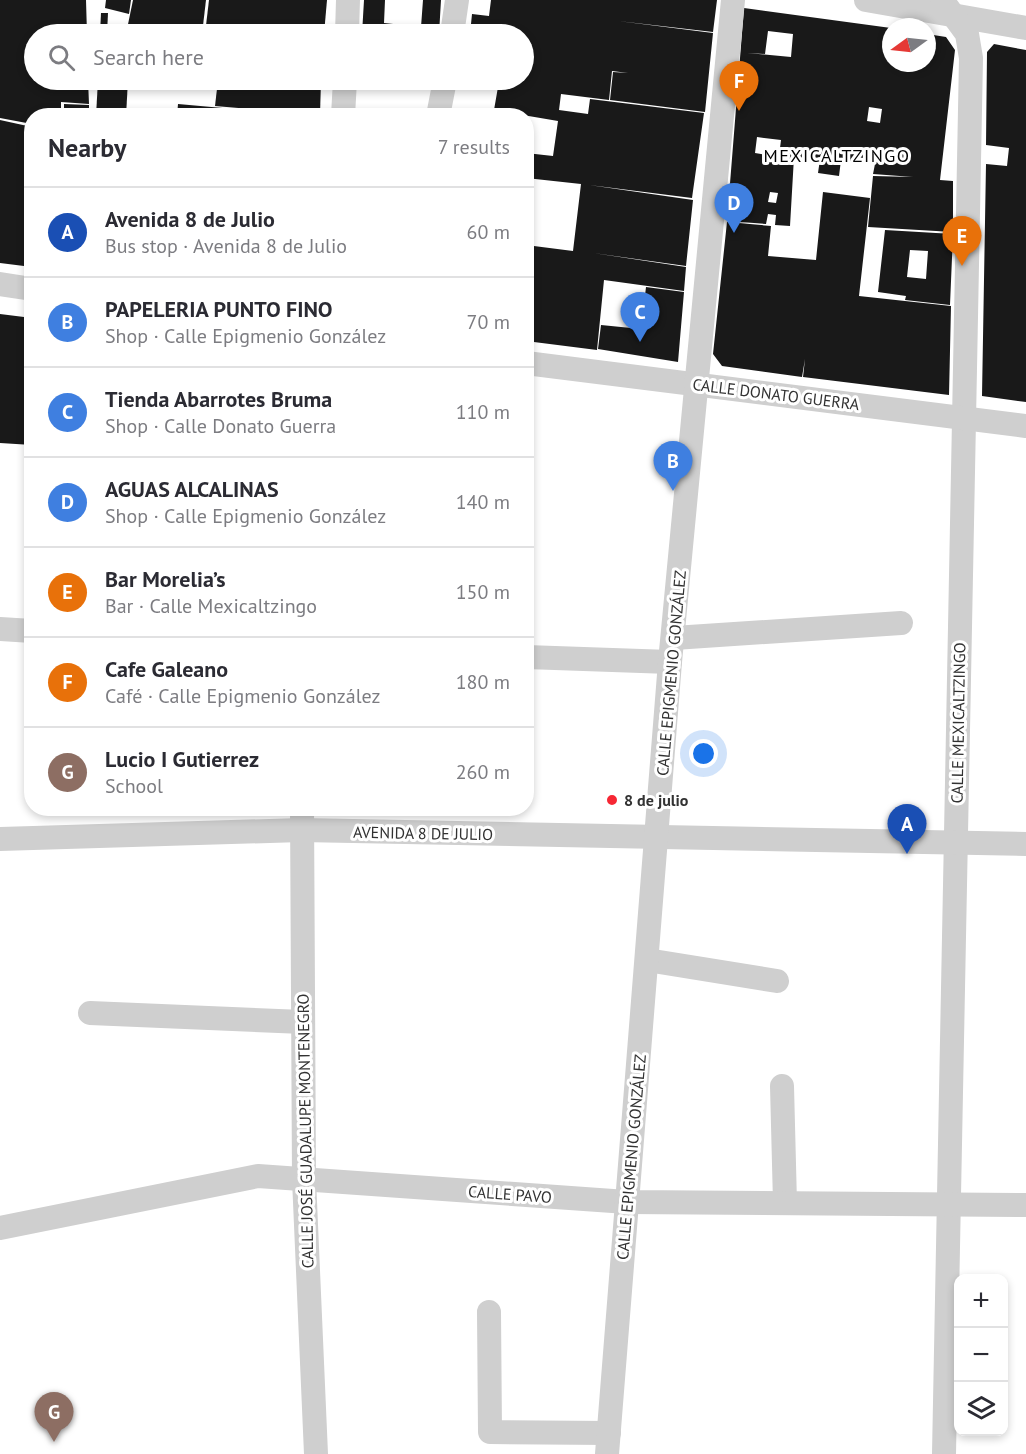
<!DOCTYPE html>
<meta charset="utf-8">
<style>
:root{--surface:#fff;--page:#f2f2f3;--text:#2b2b33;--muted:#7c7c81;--line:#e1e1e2;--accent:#f62734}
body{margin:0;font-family:"PT Sans",sans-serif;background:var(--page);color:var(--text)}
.controls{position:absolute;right:18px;bottom:18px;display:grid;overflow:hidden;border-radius:12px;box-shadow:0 3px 9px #0003}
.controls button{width:54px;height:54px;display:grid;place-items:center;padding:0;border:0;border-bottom:2px solid var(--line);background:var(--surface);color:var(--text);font:30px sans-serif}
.compass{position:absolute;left:882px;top:18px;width:54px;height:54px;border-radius:50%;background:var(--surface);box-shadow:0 3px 9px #0003;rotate:255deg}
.you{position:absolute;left:704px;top:754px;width:21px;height:21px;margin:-15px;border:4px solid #fff;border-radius:50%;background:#1a73e8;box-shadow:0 0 0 9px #1a73e833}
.badge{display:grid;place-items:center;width:39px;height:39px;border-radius:50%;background:var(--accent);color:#fff;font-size:20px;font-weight:700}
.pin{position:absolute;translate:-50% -50px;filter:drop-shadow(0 2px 3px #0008)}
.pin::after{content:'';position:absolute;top:32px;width:21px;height:18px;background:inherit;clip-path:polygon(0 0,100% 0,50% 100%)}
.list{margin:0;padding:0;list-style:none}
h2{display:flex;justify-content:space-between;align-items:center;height:78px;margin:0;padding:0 24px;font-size:26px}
h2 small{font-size:20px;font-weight:400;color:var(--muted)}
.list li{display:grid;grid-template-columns:39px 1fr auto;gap:18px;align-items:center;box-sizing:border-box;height:90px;padding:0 24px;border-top:2px solid var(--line)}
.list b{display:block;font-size:22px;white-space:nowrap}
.list p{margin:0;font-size:20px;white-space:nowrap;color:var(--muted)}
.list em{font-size:20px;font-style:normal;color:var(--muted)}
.icon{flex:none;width:33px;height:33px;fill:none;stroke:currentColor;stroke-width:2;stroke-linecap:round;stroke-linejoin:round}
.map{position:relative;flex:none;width:1026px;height:1454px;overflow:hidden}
.search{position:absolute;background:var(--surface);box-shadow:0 3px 9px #0003;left:24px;top:24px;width:510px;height:66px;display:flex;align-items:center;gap:15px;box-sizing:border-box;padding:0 21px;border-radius:33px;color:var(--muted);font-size:22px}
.panel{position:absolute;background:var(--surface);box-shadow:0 3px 9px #0003;left:24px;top:108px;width:510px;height:708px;border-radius:24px}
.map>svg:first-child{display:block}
</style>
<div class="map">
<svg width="1026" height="1454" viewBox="0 0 1026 1454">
<rect width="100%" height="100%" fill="#fff"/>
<g fill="#191919" fill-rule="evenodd">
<polygon points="0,0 86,0 87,34 34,34 34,80 88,80 89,104 61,102 61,116 32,116 32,124 0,118"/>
<polygon points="106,0 131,0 129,14 105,8"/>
<polygon points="133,0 206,0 202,34 126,34"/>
<polygon points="209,0 327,0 324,34 205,34"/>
<polygon points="364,0 385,0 384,23 421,27 423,0 441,0 439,34 362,34"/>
<polygon points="491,0 717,0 713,32 618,21 713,33 705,112 610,100 613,72 628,73 612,71 609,100 561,94 559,110 588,114 590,99 704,113 692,198 589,185 693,200 686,266 593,253 686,267 684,291 604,280 597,350 526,341 526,245 573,251 581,184 526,178 526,153 553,156 558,121 494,110 498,87 464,82 464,80 524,80 524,34 470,34 472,14 489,16"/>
<path d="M744 8 891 28V63H927V34L946 37 955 50 940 180 953 181V232L868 227 873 176 913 177 873 174 875 164 841 160 839 176 818 173 820 159 794 157 790 226 775 225 776 215 768 214 766 224 727 221ZM768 31 793 34 791 57 747 53 765 54ZM869 107 882 109 880 123 867 121ZM757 137 781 140 780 148H776L774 156 755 153ZM770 192 778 193 776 203 768 202Z"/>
<polygon points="101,13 108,13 107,34 100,34"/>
<polygon points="994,44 1026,50 1026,402 982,396 986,164 1007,166 1009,148 986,145 987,52"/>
<polygon points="98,80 128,80 126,116 96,116"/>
<polygon points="218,80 321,80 320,115 215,106"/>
<polygon points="64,104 89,105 89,116 64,116"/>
<polygon points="178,104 291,114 291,116 177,116"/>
<polygon points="0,120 32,127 32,267 0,263"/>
<polygon points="823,192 870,198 859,296 951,306 949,395 803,377 805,359 802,377 722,366 713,354 727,222 771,226 768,256 816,260"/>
<path d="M885 230 953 234 950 305 905 300 906 296 878 292ZM910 250 928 251 926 279 907 277Z"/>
<polygon points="646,287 684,292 678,362 598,349 601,325 641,329"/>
<polygon points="0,314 32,318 32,445 0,443"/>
</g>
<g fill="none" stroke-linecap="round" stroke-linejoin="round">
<g stroke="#cfcfcf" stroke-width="24">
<polyline points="866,0 1026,28"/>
<polyline points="942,0 967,34 971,58 944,1454"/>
<polyline points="347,34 348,0"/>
<polyline points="452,34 457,0"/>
<polyline points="343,116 345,80"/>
<polyline points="438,116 445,80"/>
<polyline points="0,284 32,289"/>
<polyline points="526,363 1026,426"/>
<polyline points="0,629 32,631"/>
<polyline points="674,638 901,623"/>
<polyline points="526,657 670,662"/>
<polyline points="302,808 304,1179 316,1454"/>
<polyline points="0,839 301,830 1026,844"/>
<polyline points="647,960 777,981"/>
<polyline points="90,1013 303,1022"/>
<polyline points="782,1086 785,1203"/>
<polyline points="0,1228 258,1176 627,1202 1026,1205"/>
<polyline points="489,1312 490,1432 609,1433"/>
<polyline points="607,1454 670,662 733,0"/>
</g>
</g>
<circle fill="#f62734" stroke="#fff" stroke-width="2" cx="612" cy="800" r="6"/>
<g text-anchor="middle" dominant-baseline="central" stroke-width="6" stroke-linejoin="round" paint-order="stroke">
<g font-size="16" fill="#323232" stroke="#fff">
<text transform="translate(776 394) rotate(7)">CALLE DONATO GUERRA</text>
<text transform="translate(671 673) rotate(-85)">CALLE EPIGMENIO GONZÁLEZ</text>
<text transform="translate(958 723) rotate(-89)">CALLE MEXICALTZINGO</text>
<text transform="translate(423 833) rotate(1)">AVENIDA 8 DE JULIO</text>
<text transform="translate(305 1131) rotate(-91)">CALLE JOSÉ GUADALUPE MONTENEGRO</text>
<text transform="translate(631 1157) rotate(-85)">CALLE EPIGMENIO GONZÁLEZ</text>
<text transform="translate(510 1194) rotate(4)">CALLE PAVO</text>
</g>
<g font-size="16" font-weight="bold" fill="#323232" stroke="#fff" text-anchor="start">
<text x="624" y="800">8 de julio</text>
</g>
<g font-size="18" letter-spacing="1.5" fill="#000" stroke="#fff">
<text x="837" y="155">MEXICALTZINGO</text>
</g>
</g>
</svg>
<div class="controls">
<button>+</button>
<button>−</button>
<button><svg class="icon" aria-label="layers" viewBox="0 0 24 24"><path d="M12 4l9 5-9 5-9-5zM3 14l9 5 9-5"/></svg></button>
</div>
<svg class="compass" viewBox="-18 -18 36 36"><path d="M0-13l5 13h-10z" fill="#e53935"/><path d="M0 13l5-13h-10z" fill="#7c7c81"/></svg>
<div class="you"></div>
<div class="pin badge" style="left:907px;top:854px;background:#1a4fb4">A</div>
<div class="pin badge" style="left:673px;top:491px;background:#3f7fe0">B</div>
<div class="pin badge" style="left:640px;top:342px;background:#3f7fe0">C</div>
<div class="pin badge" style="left:734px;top:233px;background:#3f7fe0">D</div>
<div class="pin badge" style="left:962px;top:266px;background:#e8710a">E</div>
<div class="pin badge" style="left:739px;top:111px;background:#e8710a">F</div>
<div class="pin badge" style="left:54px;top:1442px;background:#8d6e63">G</div>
<div class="search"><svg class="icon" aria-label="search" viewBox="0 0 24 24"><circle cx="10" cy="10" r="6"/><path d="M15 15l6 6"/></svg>Search here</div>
<section class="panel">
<h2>Nearby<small>7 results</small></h2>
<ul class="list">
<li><span class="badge" style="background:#1a4fb4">A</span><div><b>Avenida 8 de Julio</b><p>Bus stop · Avenida 8 de Julio</p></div><em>60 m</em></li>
<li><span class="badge" style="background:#3f7fe0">B</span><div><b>PAPELERIA PUNTO FINO</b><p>Shop · Calle Epigmenio González</p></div><em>70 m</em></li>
<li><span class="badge" style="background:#3f7fe0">C</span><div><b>Tienda Abarrotes Bruma</b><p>Shop · Calle Donato Guerra</p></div><em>110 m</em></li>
<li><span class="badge" style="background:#3f7fe0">D</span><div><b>AGUAS ALCALINAS</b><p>Shop · Calle Epigmenio González</p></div><em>140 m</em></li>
<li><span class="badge" style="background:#e8710a">E</span><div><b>Bar Morelia’s</b><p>Bar · Calle Mexicaltzingo</p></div><em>150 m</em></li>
<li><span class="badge" style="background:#e8710a">F</span><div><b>Cafe Galeano</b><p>Café · Calle Epigmenio González</p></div><em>180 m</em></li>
<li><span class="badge" style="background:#8d6e63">G</span><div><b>Lucio I Gutierrez</b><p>School</p></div><em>260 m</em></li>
</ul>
</section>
</div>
